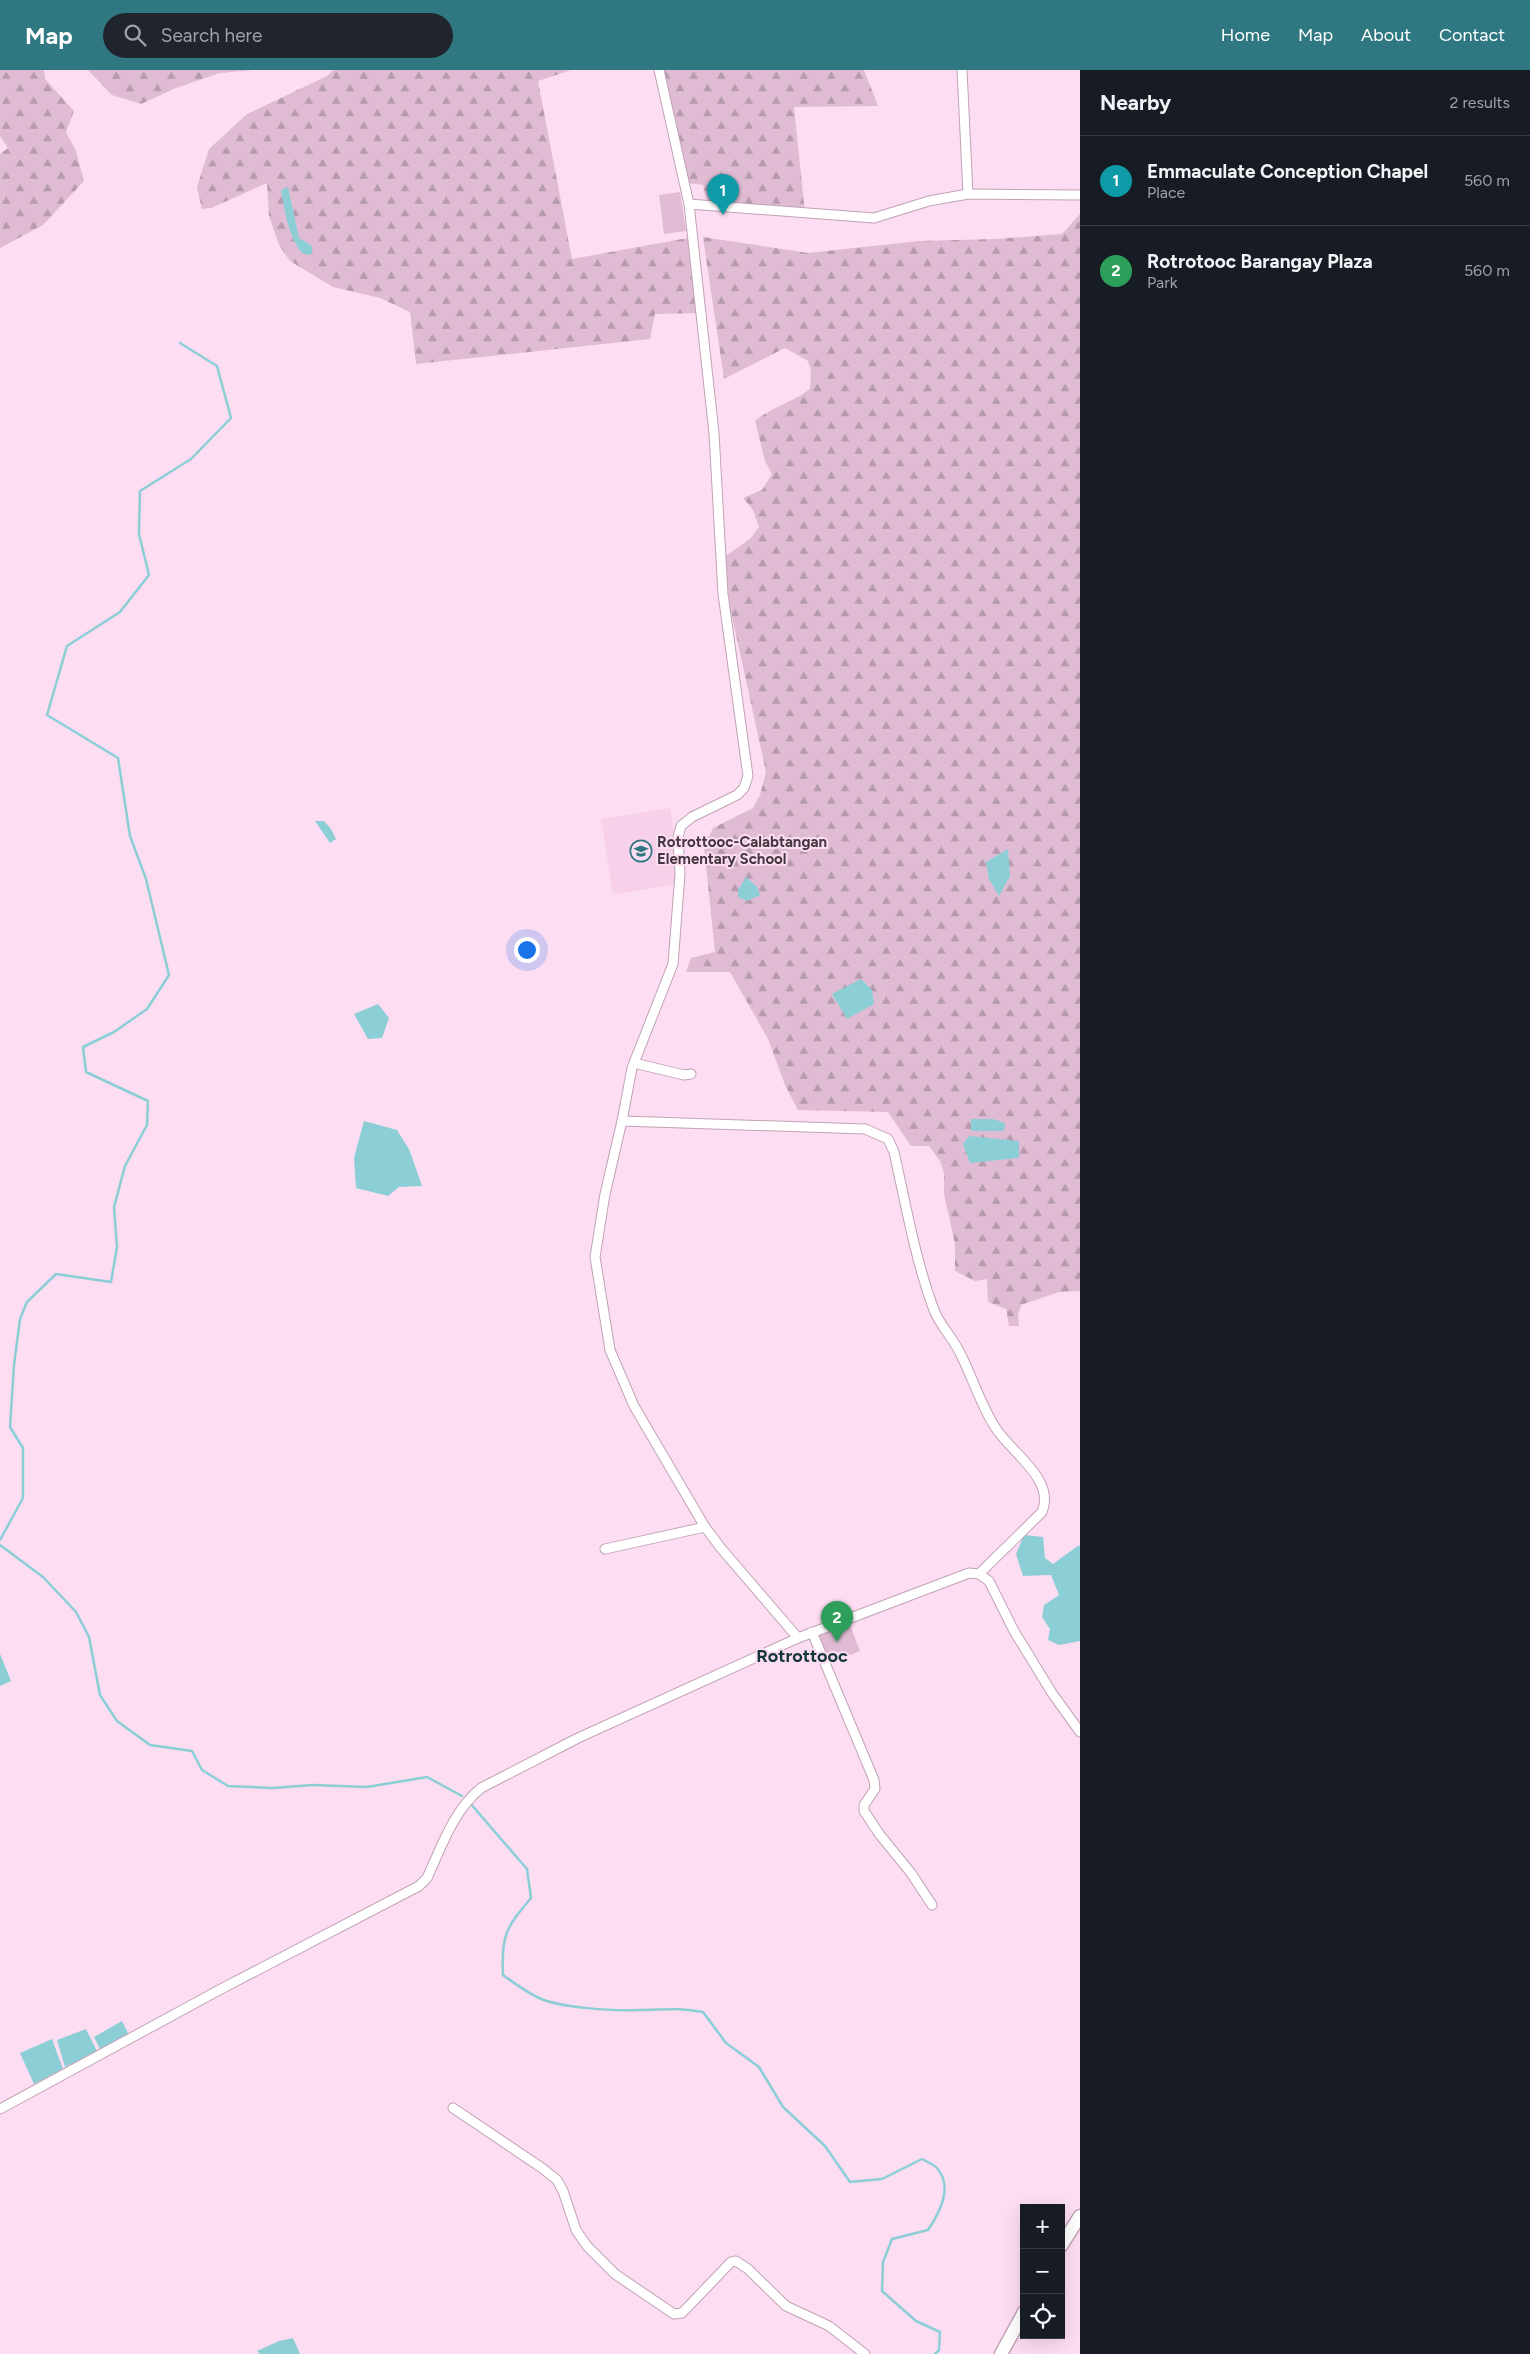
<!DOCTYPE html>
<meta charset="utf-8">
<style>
:root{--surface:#171b24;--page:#20242c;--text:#f1f3f6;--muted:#9ea1a6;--line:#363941;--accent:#307881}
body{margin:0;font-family:Figtree,sans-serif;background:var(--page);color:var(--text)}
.controls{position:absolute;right:15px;bottom:15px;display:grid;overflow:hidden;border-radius:0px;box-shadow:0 5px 20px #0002}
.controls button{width:45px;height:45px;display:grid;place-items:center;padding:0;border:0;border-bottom:1px solid var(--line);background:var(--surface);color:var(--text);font:25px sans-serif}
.you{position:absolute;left:526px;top:879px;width:18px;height:18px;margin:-12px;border:4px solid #fff;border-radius:50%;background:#1a73e8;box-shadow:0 0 0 8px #1a73e833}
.badge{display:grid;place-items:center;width:32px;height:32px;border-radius:50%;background:var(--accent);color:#fff;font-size:16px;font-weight:700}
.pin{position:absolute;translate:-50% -41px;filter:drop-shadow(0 1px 2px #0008)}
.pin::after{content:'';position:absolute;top:26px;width:18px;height:15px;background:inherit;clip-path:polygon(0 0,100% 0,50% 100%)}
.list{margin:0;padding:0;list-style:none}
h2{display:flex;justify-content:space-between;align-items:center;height:65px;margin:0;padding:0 20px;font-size:21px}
h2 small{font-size:16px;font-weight:400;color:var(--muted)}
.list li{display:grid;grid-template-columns:32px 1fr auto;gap:15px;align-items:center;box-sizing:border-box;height:90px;padding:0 20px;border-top:1px solid var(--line)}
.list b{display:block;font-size:19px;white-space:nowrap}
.list p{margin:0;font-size:16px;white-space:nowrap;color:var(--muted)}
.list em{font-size:16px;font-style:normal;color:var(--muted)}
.icon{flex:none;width:28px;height:28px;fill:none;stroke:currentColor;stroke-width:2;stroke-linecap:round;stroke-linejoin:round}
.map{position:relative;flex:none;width:1080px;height:2284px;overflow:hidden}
header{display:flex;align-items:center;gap:30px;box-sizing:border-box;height:70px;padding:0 25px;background:var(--accent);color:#fff}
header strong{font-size:24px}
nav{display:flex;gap:28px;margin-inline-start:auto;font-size:18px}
.search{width:350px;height:45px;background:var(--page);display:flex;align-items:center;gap:12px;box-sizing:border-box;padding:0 18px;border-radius:28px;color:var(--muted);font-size:19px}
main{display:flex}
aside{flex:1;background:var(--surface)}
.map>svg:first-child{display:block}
</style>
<header>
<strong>Map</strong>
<div class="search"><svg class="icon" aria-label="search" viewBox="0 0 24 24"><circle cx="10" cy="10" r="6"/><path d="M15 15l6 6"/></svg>Search here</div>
<nav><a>Home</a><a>Map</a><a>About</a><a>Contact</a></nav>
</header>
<main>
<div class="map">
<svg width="1080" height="2284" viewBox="0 0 1080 2284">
<defs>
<pattern id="forest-firs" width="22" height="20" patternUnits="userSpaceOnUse" patternTransform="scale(1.25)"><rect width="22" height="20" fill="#dfbcd4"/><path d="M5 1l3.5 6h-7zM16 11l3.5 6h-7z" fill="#b69aad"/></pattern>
</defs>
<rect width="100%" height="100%" fill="#fdddf2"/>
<polygon fill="#f7d0ea" points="670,738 682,813 613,825 601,749"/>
<g fill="url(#forest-firs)">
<polygon points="0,0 44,0 45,9 74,41 66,62 76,81 84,111 43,155 0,178 0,84 8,78 0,66"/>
<polygon points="88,0 254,0 220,3 176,18 141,34 112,25"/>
<polygon points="333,0 571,0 538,11 572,189 693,167 701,243 655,244 650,269 416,294 410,242 380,228 333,217 290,191 279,175 269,146 267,113 211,138 202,139 197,117 209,79 247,44 327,6"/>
<polygon points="660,0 864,0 878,36 794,37 805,143 708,135 703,115 687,113"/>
<path d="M1080 144V1221L1059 1222 1021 1235 1018 1246 1019 1256H1009L1006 1239 988 1232 987 1209 975 1211 955 1201V1174L944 1124V1103L940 1091 929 1076H911L888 1042 798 1040 785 1015 768 969 730 902H686L691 888 715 882 704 776 713 758 753 738 760 725 766 702 731 542 724 487 750 469 759 457 753 440 743 428 762 420 772 404 765 391 755 351C772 337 793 332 810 319L811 301 808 291 785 278 724 309 703 167 808 183 919 171 995 169 1062 164Z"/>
</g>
<g fill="#dfbcd4">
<polygon points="680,122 686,161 664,164 659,125"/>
<polygon points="848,1550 860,1581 827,1594 814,1563"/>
</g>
<g fill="#8bced6">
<path d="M288 117 299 168 312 176V183L309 185 302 183C288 165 285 142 281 120Z"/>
<polygon points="315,751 324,751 331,759 336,769 330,773"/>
<polygon points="1008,779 1010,806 999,826 989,809 986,792"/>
<polygon points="746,807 757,817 760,825 747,831 738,827 738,820"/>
<polygon points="861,909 872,920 874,934 847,949 832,924"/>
<polygon points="378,934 389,948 382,968 368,969 354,944"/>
<polygon points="971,1049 993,1049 1005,1053 1004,1061 971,1061"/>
<polygon points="364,1051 397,1060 409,1079 422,1116 399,1117 388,1126 356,1118 354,1088"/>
<polygon points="969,1066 1019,1071 1019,1088 970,1093 963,1074"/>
<polygon points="1024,1465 1043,1467 1045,1488 1053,1494 1079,1475 1080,1477 1080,1571 1059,1575 1048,1570 1050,1559 1042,1547 1044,1535 1059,1525 1051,1505 1023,1506 1016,1484"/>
<polygon points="0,1584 11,1611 0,1616"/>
<polygon points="122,1951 129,1965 100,1979 94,1967"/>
<polygon points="86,1959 97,1981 65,1997 57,1970"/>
<polygon points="52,1969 63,1999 34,2014 20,1983"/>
<polygon points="293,2268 300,2284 260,2284 257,2281 279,2271"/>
</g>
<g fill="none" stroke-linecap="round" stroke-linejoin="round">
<g stroke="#8bced6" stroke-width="2.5">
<polyline points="0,1470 23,1428 23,1378 10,1357 14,1295 20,1249 27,1232 56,1204 111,1212 117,1177 114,1137 125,1096 147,1055 148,1031 86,1002 83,977 114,962 147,939 169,905 146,809 130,766 118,688 47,645 67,576 120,542 149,505 139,464 140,421 191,389 231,348 217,296 180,273"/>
<polyline points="0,1475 43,1507 76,1542 89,1567 100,1625 117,1651 150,1675 192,1681 202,1700 228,1716 272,1718 313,1715 367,1717 427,1707 462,1726"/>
<path d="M470 1733 527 1799 531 1828C506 1858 501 1865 503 1905 514 1913 526 1922 539 1928 561 1938 613 1941 638 1940 662 1940 679 1937 703 1942L726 1973 759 1997 783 2037 825 2076 850 2112 882 2109 922 2089C926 2091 932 2094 936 2097 954 2116 940 2142 928 2160L892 2169 883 2192 882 2221 916 2251 940 2262 939 2280 935 2284"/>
</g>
<g stroke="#c0a2b6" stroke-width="11">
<g id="minor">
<polyline points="659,0 689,134 714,363 723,524 748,706 744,718 737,725 692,747 681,756 678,767 680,804 673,894 632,998 622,1051 605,1124 595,1187 610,1280 634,1336 705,1457 720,1477 798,1568"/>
<polyline points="962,0 968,124"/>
<polyline points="689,134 874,148 929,131 968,124 1080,125"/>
<polyline points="634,993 684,1005 691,1004"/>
<path d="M622 1051 865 1059 888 1069 894 1082C906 1135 915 1189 934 1240 940 1256 954 1269 961 1285 973 1309 981 1335 995 1357 1010 1382 1056 1409 1042 1442L979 1504"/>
<polyline points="605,1479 705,1457"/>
<polyline points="812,1562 874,1710 875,1719 864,1735 864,1741 880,1765 911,1803 932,1835"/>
<polyline points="453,2038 542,2098 557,2110 563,2121 576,2160 587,2176 615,2204 674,2244 682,2243 731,2192 736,2191 748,2199 786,2236 829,2256 865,2284"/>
<path d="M0 2039 221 1919 419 1816 427 1808C442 1776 453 1741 481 1718L578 1668 798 1568 969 1503 979 1504 989 1511 1014 1561 1052 1623 1080 1662"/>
</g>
</g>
<g stroke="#c0a2b6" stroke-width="15">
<g id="secondary">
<polyline points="1061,2176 1080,2146"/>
<polyline points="1001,2284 1024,2242"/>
</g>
</g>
<use href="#minor" stroke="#fff" stroke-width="9"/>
<use href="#secondary" stroke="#fff" stroke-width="12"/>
</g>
<defs>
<g id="school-ring" transform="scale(1.125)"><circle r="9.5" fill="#fdddf2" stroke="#307881" stroke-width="1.5"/><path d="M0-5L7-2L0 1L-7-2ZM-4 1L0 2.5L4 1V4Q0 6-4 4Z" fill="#307881"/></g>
</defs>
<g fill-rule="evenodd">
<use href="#school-ring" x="641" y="781"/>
</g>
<g text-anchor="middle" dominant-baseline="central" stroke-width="4" stroke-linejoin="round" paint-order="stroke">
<g font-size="15" font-weight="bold" fill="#443740" stroke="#fdddf2" text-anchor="start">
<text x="657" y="772">Rotrottooc-Calabtangan<tspan x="657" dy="17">Elementary School</tspan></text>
</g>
<g font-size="18" font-weight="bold" fill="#14373b" stroke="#fdddf2">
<text x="802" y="1586">Rotrottooc</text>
</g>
</g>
</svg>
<div class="controls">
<button>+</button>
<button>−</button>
<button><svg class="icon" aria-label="locate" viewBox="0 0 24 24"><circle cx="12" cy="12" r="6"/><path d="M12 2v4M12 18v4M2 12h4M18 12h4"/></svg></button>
</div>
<div class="you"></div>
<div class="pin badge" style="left:723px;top:145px;background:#0f9aa8">1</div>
<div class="pin badge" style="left:837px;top:1572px;background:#2e9e5b">2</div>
</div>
<aside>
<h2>Nearby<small>2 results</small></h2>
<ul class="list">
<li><span class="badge" style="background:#0f9aa8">1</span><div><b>Emmaculate Conception Chapel</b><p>Place</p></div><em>560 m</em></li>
<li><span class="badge" style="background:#2e9e5b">2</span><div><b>Rotrotooc Barangay Plaza</b><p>Park</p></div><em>560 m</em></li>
</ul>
</aside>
</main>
